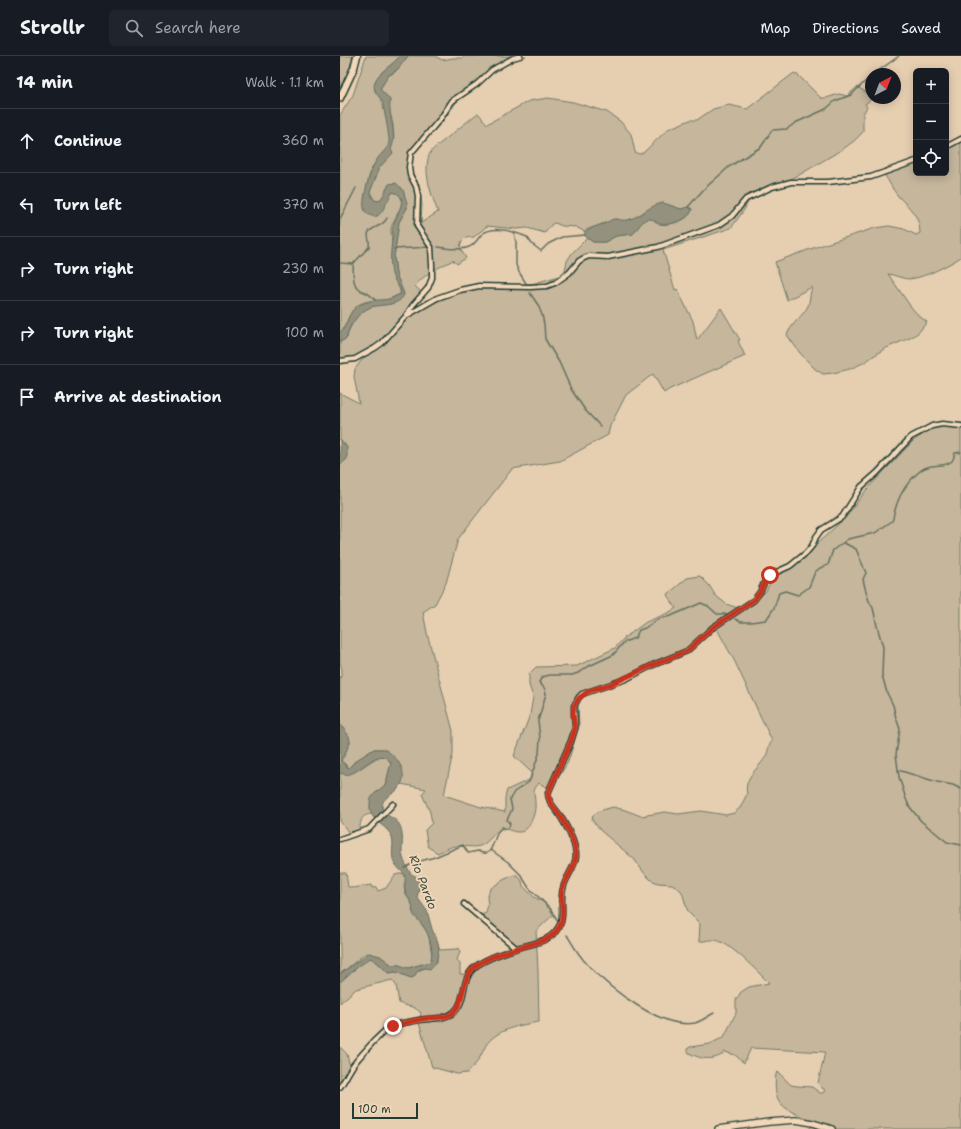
<!DOCTYPE html>
<meta charset="utf-8">
<style>
:root{--surface:#171b24;--page:#20242c;--text:#f1f3f6;--muted:#9ea1a6;--line:#363941}
body{margin:0;font-family:"Shantell Sans",sans-serif;background:var(--page);color:var(--text)}
.controls{position:absolute;right:12px;top:12px;display:grid;overflow:hidden;border-radius:6px;box-shadow:0 2px 10px #0003}
.controls button{width:36px;height:36px;display:grid;place-items:center;padding:0;border:0;border-bottom:1px solid var(--line);background:var(--surface);color:var(--text);font:20px sans-serif}
.compass{position:absolute;left:525px;top:12px;width:36px;height:36px;border-radius:50%;background:var(--surface);box-shadow:0 2px 10px #0003;rotate:42deg}
.scale{position:absolute;left:12px;bottom:10px;width:66px;box-sizing:border-box;padding-left:4px;border:2px solid #1f3d34;border-top:0;font-size:11px;line-height:14px;white-space:nowrap;color:#1f3d34;-webkit-text-stroke:3px #f3d7b9;paint-order:stroke}
.stop{position:absolute;width:12px;height:12px;margin:-9px;border:3px solid #c8321e;border-radius:50%;background:#fff}
.stop.end{background:#c8321e;border-color:#fff;box-shadow:0 1px 4px #0008}
.list{margin:0;padding:0;list-style:none}
h2{display:flex;justify-content:space-between;align-items:center;height:52px;margin:0;padding:0 16px;font-size:17px}
h2 small{font-size:13px;font-weight:400;color:var(--muted)}
.list li{display:grid;grid-template-columns:26px 1fr auto;gap:12px;align-items:center;box-sizing:border-box;height:64px;padding:0 16px;border-top:1px solid var(--line)}
.list b{display:block;font-size:15px;white-space:nowrap}
.list em{font-size:13px;font-style:normal;color:var(--muted)}
.icon{flex:none;width:22px;height:22px;fill:none;stroke:currentColor;stroke-width:2;stroke-linecap:round;stroke-linejoin:round}
.map{position:relative;flex:none;width:621px;height:1073px;overflow:hidden}
header{display:flex;align-items:center;gap:24px;box-sizing:border-box;height:56px;padding:0 20px;background:var(--surface);border-bottom:1px solid var(--line)}
header strong{font-size:19px}
nav{display:flex;gap:22px;margin-inline-start:auto;font-size:14px}
.search{width:280px;height:36px;background:var(--page);display:flex;align-items:center;gap:10px;box-sizing:border-box;padding:0 14px;border-radius:6px;color:var(--muted);font-size:15px}
main{display:flex}
aside{flex:1;background:var(--surface)}
.map>svg:first-child{display:block}
</style>
<header>
<strong>Strollr</strong>
<div class="search"><svg class="icon" aria-label="search" viewBox="0 0 24 24"><circle cx="10" cy="10" r="6"/><path d="M15 15l6 6"/></svg>Search here</div>
<nav><a>Map</a><a>Directions</a><a>Saved</a></nav>
</header>
<main>
<aside>
<h2>14 min<small>Walk · 1.1 km</small></h2>
<ul class="list">
<li><svg class="icon" aria-label="ahead" viewBox="0 0 24 24"><path d="M12 20V5M6 11l6-6 6 6"/></svg><div><b>Continue</b></div><em>360 m</em></li>
<li><svg class="icon" aria-label="left" viewBox="0 0 24 24"><path d="M17 20v-9H6M10 6l-5 5 5 5"/></svg><div><b>Turn left</b></div><em>370 m</em></li>
<li><svg class="icon" aria-label="right" viewBox="0 0 24 24"><path d="M7 20v-9h11M14 6l5 5-5 5"/></svg><div><b>Turn right</b></div><em>230 m</em></li>
<li><svg class="icon" aria-label="right" viewBox="0 0 24 24"><path d="M7 20v-9h11M14 6l5 5-5 5"/></svg><div><b>Turn right</b></div><em>100 m</em></li>
<li><svg class="icon" aria-label="arrive" viewBox="0 0 24 24"><path d="M6 21V4h12l-3 4 3 4H6"/></svg><div><b>Arrive at destination</b></div></li>
</ul>
</aside>
<div class="map">
<svg width="621" height="1073" viewBox="0 0 621 1073">
<rect width="100%" height="100%" fill="#e6ceb1"/>
<filter id="ink" filterUnits="userSpaceOnUse"><feTurbulence type="fractalNoise" baseFrequency=".025" numOctaves="2"/><feDisplacementMap in="SourceGraphic" scale="8" xChannelSelector="R" yChannelSelector="G"/><feConvolveMatrix kernelMatrix="1 2 1 2 8 2 1 2 1" color-interpolation-filters="sRGB"/></filter>
<g filter="url(#ink)">
<g fill="#c5b69c" stroke="#727a68" fill-rule="evenodd">
<polygon points="0,0 18,0 6,36 0,46"/>
<path d="M26 0H60C53 9 39 15 35 26 32 35 39 38 42 45 43 48 50 78 50 81 50 94 37 101 32 112 27 124 25 138 24 151L46 145 53 136C74 141 50 164 51 175 53 189 49 205 53 219 54 226 61 231 60 238 55 240 50 243 45 244 31 246 24 242 13 254 7 261 6 271 0 277V59L13 39Z"/>
<path d="M68 0H95L102 4 113 2H123L125 0H186L167 7 158 13 118 44 102 66 76 94 72 101 71 110 73 118 79 128 82 149 81 167 98 156C92 141 84 119 88 103 89 97 93 93 97 90L138 57 147 68 189 45 208 42 233 46 267 56 281 66 291 78 295 96 299 98 303 97 328 73 350 64H357L373 53 389 49 407 53 454 17 459 20 481 42H486L499 38 507 40 517 31 531 39V42H533L525 48 527 51 523 58V76L514 85 503 93 459 119 409 144 404 154 391 172 323 194 335 234 337 233 353 265 357 284 381 252 400 284 398 285 405 300 330 333 324 337 313 318 286 339 270 370 268 379 220 405 172 413 118 483 106 527 95 548 83 556 87 577 113 675V697L104 739 141 751 165 756V742L167 734 191 723V716L174 700 190 659 193 641 189 629V618L196 611 237 610 275 592 284 582 306 566 328 557 336 552 327 539 347 522 360 520 369 529 375 539 386 548 398 552H404L414 547 426 535 431 525 436 520 464 502 480 485 506 461 527 433 573 385 594 371 609 368 621 367V1073H470L471 1065C445 1052 432 1051 436 1018L438 1016 451 1029 457 1030 472 1031 480 1037H483L485 1034 483 1033 478 1027 485 996 411 992 404 1007 395 999 385 996C375 1006 360 1003 349 997L347 993 350 991 370 988 384 981 396 957V944L401 936 409 931 429 927C418 916 388 885 375 884 369 883 365 886 359 885L360 868 348 856 342 836 337 831 332 828 318 827 311 824 305 818 294 803 261 775 252 764 253 759 259 755 273 751 285 754 301 760 325 756 338 758 361 755 386 759 394 757 400 752 407 738C403 721 419 713 426 700 429 694 427 692 432 685L395 606 377 573 373 575 347 597 245 637 238 647 239 671 228 706 211 734 199 727C191 736 195 737 195 747 196 755 192 766 187 772 179 781 170 772 161 773 155 775 149 786 142 789 135 793 123 789 115 790 109 791 103 795 98 797L88 791 85 774 92 767 90 756 82 738 86 733 61 728 62 722 44 693H34L15 705 9 712 1 704 4 700 10 686 9 681 0 668V624L2 614 0 606V409L5 389 0 383V337L19 347 14 321 15 313 24 301 0 304V286L7 282C9 270 18 256 31 251 44 247 56 251 64 238L56 218 54 201 59 166 67 152 63 134 61 131 43 140 39 145 34 144 30 136 37 118 38 113 47 102 54 84 53 69 49 52 50 44 40 33 48 20 55 16 61 9ZM323 147 341 153 348 151 352 153C351 164 330 170 320 168 316 167 314 162 309 163 301 164 298 173 293 178L276 180 265 186H253L247 182 232 197 227 205 225 214 219 220 195 227 180 229 142 231 122 235 93 247 87 251 82 252 79 250 77 247 84 239 75 230C85 217 99 212 113 204L117 208 126 202C122 195 118 193 122 185L125 182 134 181 147 170 176 173 187 172 205 177 212 168 215 167 222 170 236 171 245 176 246 174 270 165 275 163 284 165 295 162Z"/>
<path d="M621 85V201C609 209 584 222 569 223 563 223 555 219 548 218L571 251 579 260 587 266 579 276 572 281 544 293 523 307 510 313 493 317 483 318 475 313 460 297 447 279C451 268 463 260 468 250 470 244 470 237 472 231L447 244 435 206 476 191 535 172 549 170 564 173 576 179 580 177C580 159 568 151 558 140 552 133 549 125 544 118L576 106V117H606V93Z"/>
<path d="M42 700 46 701 51 707 47 723V727L35 738 30 754 32 758C17 759 23 769 17 777 17 777 12 781 12 781L0 765V717C15 722 28 704 42 700Z"/>
<polygon points="0,817 6,817 8,831 13,832 31,829 32,832 36,831 38,835 46,832 55,819 64,817 66,823 64,830 65,837 73,850 72,855 87,876 89,882 92,900 90,906 68,912 59,909 52,909 40,900 26,897 0,918"/>
<path d="M174 819H177L182 825 183 830 194 841 203 846 214 858 196 875 198 915 199 966C180 969 157 973 146 989 143 994 141 1001 137 1006 134 1010 130 1014 127 1017L117 1018 92 1011 79 967 81 957C72 948 69 952 59 947L56 929 52 924 16 933 0 947V926L15 913 30 902C38 905 42 913 50 917L56 916 71 922C81 910 85 914 97 907V895L99 892 100 894 117 893 119 892 120 896 117 904 120 908V918H126L128 920 139 909 176 891 172 885 139 860 146 857 148 848 147 842 150 833 163 824Z"/>
<polygon points="0,991 7,998 9,1007 15,1012 0,1035"/>
</g>
<g fill="#94927e" stroke="#657060">
<path d="M60 0H68L58 13 48 20 40 33 50 44C48 62 58 76 51 94L53 97 38 113 37 118 30 136 34 144 39 145 43 140 49 128 56 127 63 134 67 147V152L59 166 54 201 56 218 64 238C60 251 41 248 31 251 23 254 16 261 12 268 9 273 7 276 7 282L0 286V277L3 274 12 255 18 249 34 244H40L50 243 61 238C61 232 56 227 53 221 49 211 51 189 53 179 48 165 75 142 53 136 46 144 44 158 35 161 32 160 27 159 25 155 20 146 31 113 36 105 39 99 46 95 49 88 50 83 44 51 42 46 39 38 32 37 35 26 37 17 53 9 60 0Z"/>
<path d="M323 147 341 153 348 151 352 153C351 163 330 170 320 168 316 167 314 162 309 163 301 164 298 173 293 178L276 180 265 186H253L245 180 244 178C249 171 259 170 266 167 269 166 271 163 275 163 279 163 282 165 287 164 301 161 309 149 323 147Z"/>
<polygon points="0,383 7,391 7,403 0,409"/>
<path d="M0 668 9 680 10 686 4 700 1 704 8 712 11 710 15 705 34 693H44C57 700 71 718 58 733 53 739 42 741 42 751 43 760 55 761 59 768 64 776 62 786 62 795 62 803 67 811 71 818L79 822 81 827 77 841 87 855 92 873 98 887 99 892 96 908 90 913 85 912 78 914 74 921 71 922 56 916 48 917 36 905 30 902 15 913 0 926V918L29 897 40 900 52 909H59L68 912 90 906C95 894 89 876 80 866 78 863 74 861 73 857 72 854 73 851 72 848 70 843 66 840 65 835 64 829 66 824 65 820 63 815 55 811 53 803 51 795 55 786 51 779 44 767 28 765 30 747 30 738 42 733 47 727V723L51 707C41 688 22 715 10 718 6 719 3 718 0 717Z"/>
</g>
<g fill="none" stroke-linecap="round" stroke-linejoin="round">
<g stroke="#657060" stroke-width="1.5">
<polyline points="534,18 559,0"/>
<polyline points="348,151 364,133 390,110 421,91 432,74 447,73 455,67 486,53 495,45 511,39 531,20"/>
<polyline points="0,163 16,132"/>
<polyline points="174,177 176,186 176,209 179,216 187,229"/>
<path d="M98 191C107 192 121 195 129 191 135 189 138 182 142 178 154 169 175 176 187 181L192 188 201 195 208 188 222 181 245 179"/>
<polyline points="54,193 90,191"/>
<polyline points="0,207 13,208"/>
<polyline points="190,237 198,249 202,259 204,268 205,283 219,306 231,333 245,354 260,370"/>
<path d="M35 244C31 239 28 237 22 235 11 230 14 218 13 208L29 191C30 187 28 182 28 178 30 170 43 172 47 162"/>
<polyline points="504,487 516,493 526,517 523,523 525,532 529,545 533,552 537,570 543,591 542,619 547,637 553,649 556,662 560,673 556,698 559,721 566,743 569,750 581,765 607,786 621,789"/>
<path d="M395 563 401 566H411L426 564 434 552 439 537 445 535 458 539 469 531 475 516 480 512 488 509 493 494 508 483 535 477 552 465C554 462 553 458 555 454 559 439 568 425 580 415 590 406 603 413 612 405 614 403 614 399 615 397L621 396"/>
<polyline points="558,714 597,726 613,729 621,733"/>
<polyline points="151,794 168,806 181,819 189,832 210,852 222,872"/>
<path d="M65 812 73 807 95 801 123 789 128 797 138 795C155 805 151 780 162 771L167 773 169 771 170 768 167 764 172 753 170 743 174 736 189 726 199 698 200 682 198 665 206 638 205 633 199 626 202 621 210 619H232L238 617 249 610 273 599 284 586 295 582 299 574 305 572 318 563 331 560 361 547 368 550 377 558H390"/>
<path d="M227 879C233 889 239 900 248 909 269 932 322 974 355 967 362 965 368 960 374 957"/>
</g>
<g stroke="#1f3d34" stroke-width="7">
<g id="street">
<polyline points="606,91 621,83"/>
<polyline points="67,258 73,249 88,232 92,222 92,209 91,191 77,170 78,140 76,130 70,119 69,111 71,97 101,62 112,45 137,28 152,14 173,2 180,0"/>
<polyline points="0,305 15,303 35,292 42,287 66,260 97,242 120,234 139,230 190,231 207,230 215,227 229,217 239,205 244,202 249,200 268,201 318,191 379,169 392,160 406,143 432,131 451,126 488,126 531,121 576,105"/>
<polyline points="0,783 29,773 53,748"/>
<polyline points="124,848 176,892"/>
<path d="M0 1031C5 1024 9 1015 14 1008 20 1000 27 993 34 985 40 980 45 973 52 970 61 967 70 966 79 964 90 962 105 964 114 956 127 946 120 923 135 911 146 902 163 897 177 892 194 887 214 886 221 866 224 855 220 844 223 833 225 821 235 813 236 800 236 786 226 769 219 758 214 751 208 746 208 737L231 685 235 672 234 650 239 641 242 638 286 623 313 609 347 595 372 572 414 544 420 536 425 525 430 519 450 510 466 497 472 490 476 481 481 474 502 461 521 431 537 417 571 381 592 370 602 368 621 370"/>
</g>
</g>
<g stroke="#1f3d34" stroke-width="8">
<polyline id="secondary" points="378,1073 429,1066 456,1064 473,1067 492,1073"/>
</g>
<g stroke="#1f3d34" stroke-width="9">
<polyline id="primary" points="0,42 14,12 17,0"/>
</g>
<use href="#street" stroke="#f3d7b9" stroke-width="4"/>
<use href="#secondary" stroke="#f3d7b9" stroke-width="5.5"/>
<use href="#primary" stroke="#f3d7b9" stroke-width="6"/>
</g>
</g>
<g fill="none" stroke-linecap="round" stroke-linejoin="round" filter="url(#ink)">
<path stroke="#c8321e" stroke-width="5" d="M53 970C64 967 76 964 89 962 94 962 101 962 107 960 127 954 118 924 136 910 147 902 162 897 175 893 192 887 213 887 221 867 225 856 220 845 222 834 225 822 235 813 236 800 236 787 226 769 219 758 214 751 208 746 208 737L231 685 235 672 233 658 234 650 239 642 249 635 269 629 313 609 347 595 372 572 414 544 420 536 425 525 430 519"/>
</g>
<g text-anchor="middle" dominant-baseline="central" stroke-width="3.5" stroke-linejoin="round" paint-order="stroke">
<g font-size="12" font-style="italic" fill="#364e43" stroke="#f3d7b9">
<text transform="translate(83 826) rotate(69)">Rio Pardo</text>
</g>
</g>
</svg>
<div class="controls">
<button>+</button>
<button>−</button>
<button><svg class="icon" aria-label="locate" viewBox="0 0 24 24"><circle cx="12" cy="12" r="6"/><path d="M12 2v4M12 18v4M2 12h4M18 12h4"/></svg></button>
</div>
<svg class="compass" viewBox="-18 -18 36 36"><path d="M0-13l5 13h-10z" fill="#e53935"/><path d="M0 13l5-13h-10z" fill="#9ea1a6"/></svg>
<div class="scale">100 m</div>
<div class="stop" style="left:430px;top:519px"></div>
<div class="stop end" style="left:53px;top:970px"></div>
</div>
</main>
